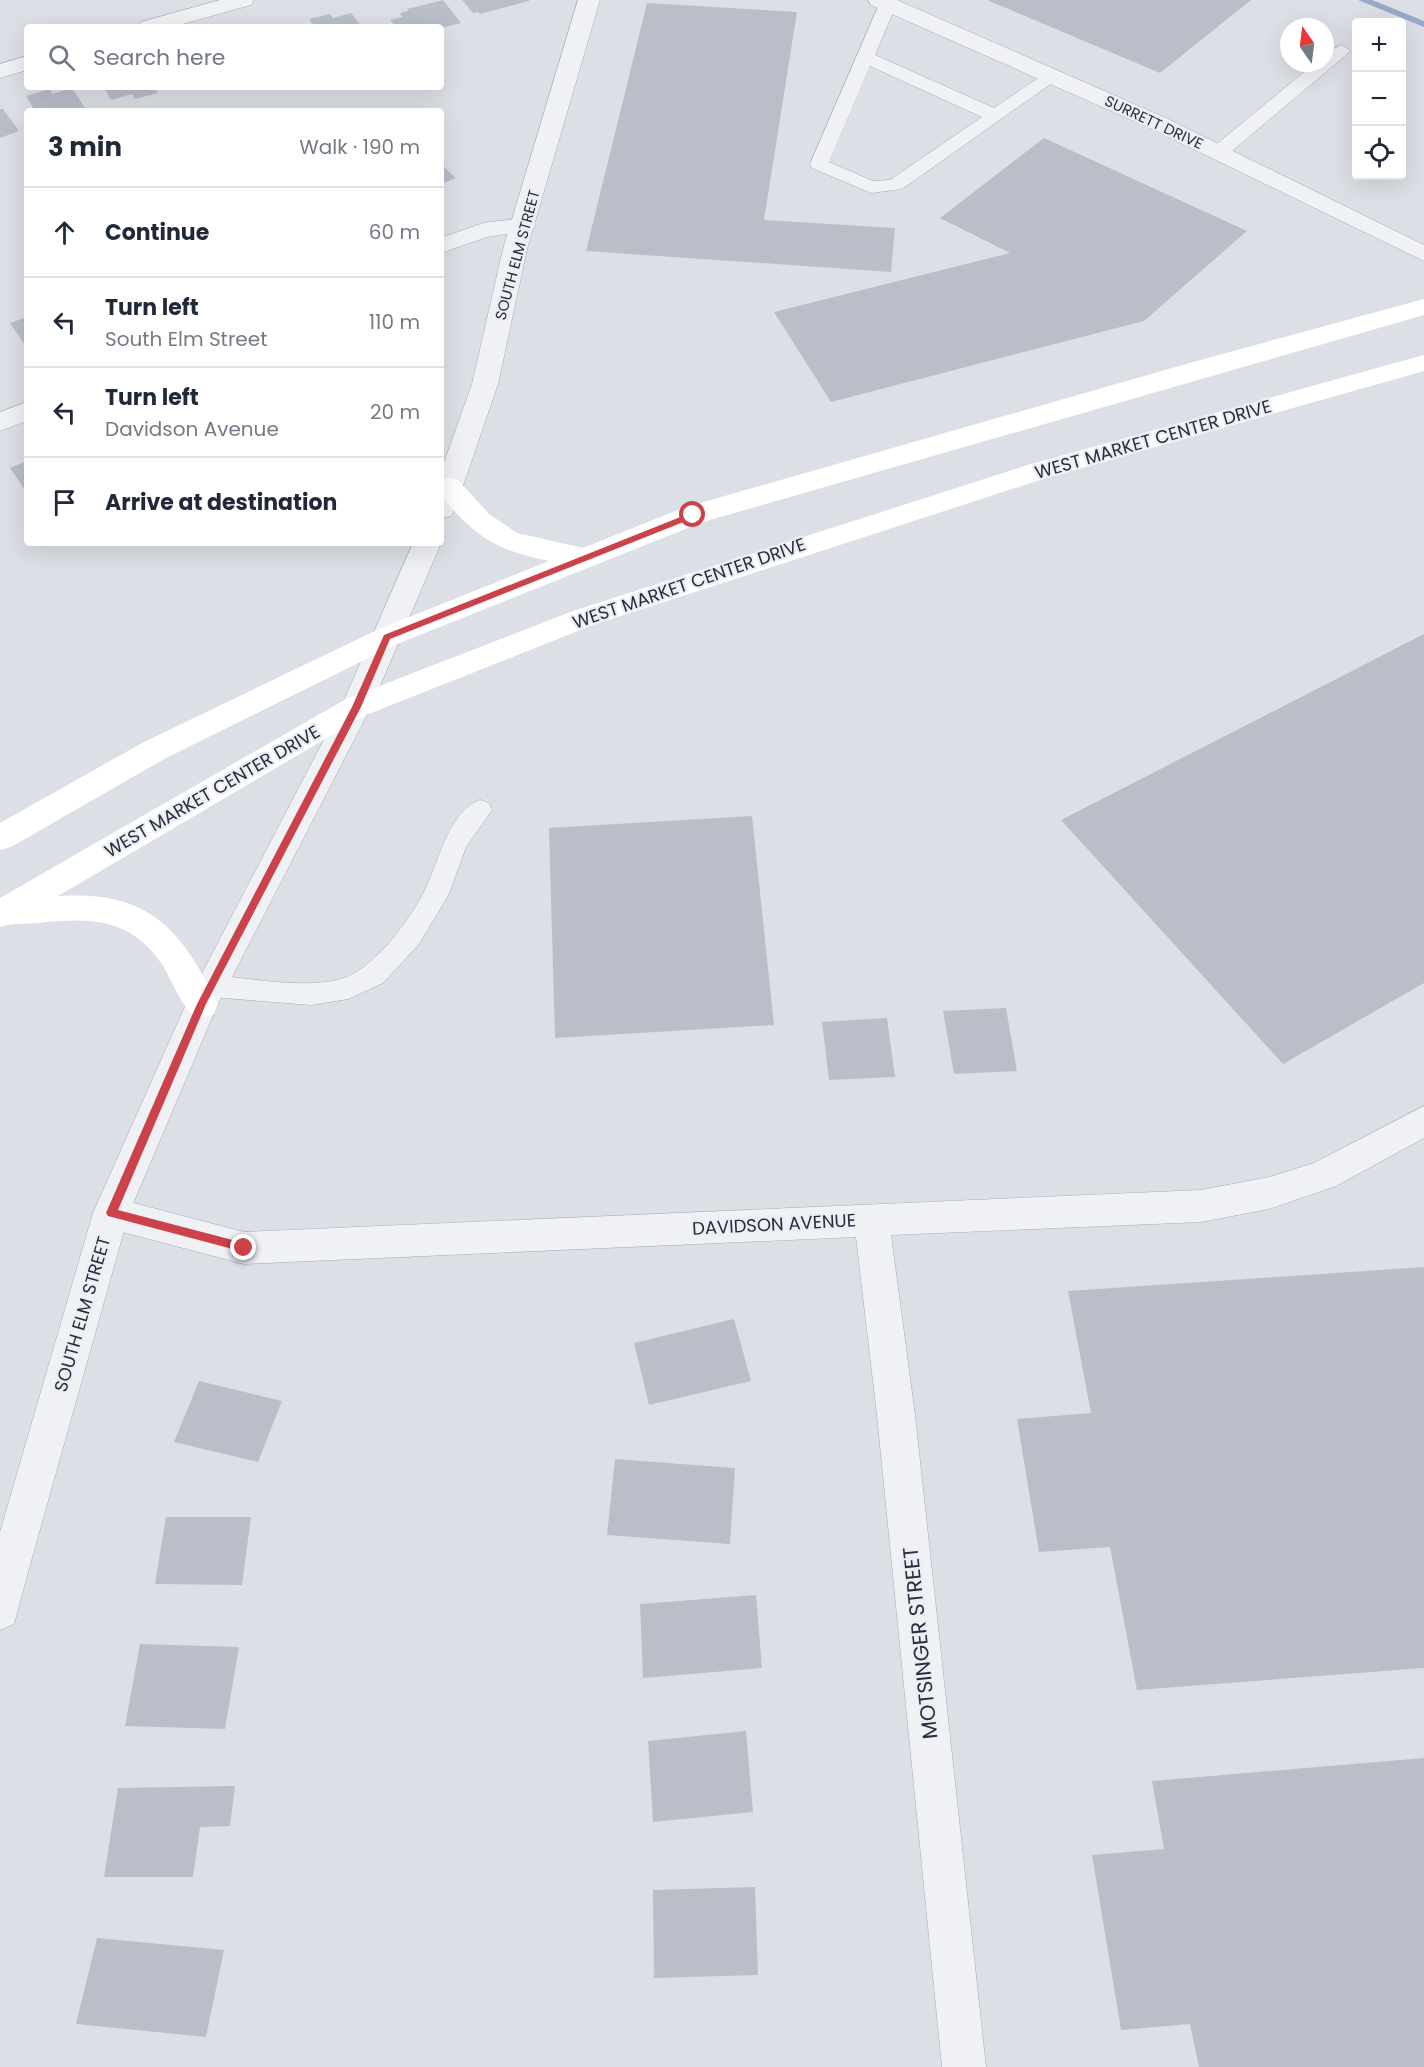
<!DOCTYPE html>
<meta charset="utf-8">
<style>
:root{--surface:#fff;--page:#f2f2f3;--text:#1f2937;--muted:#747a83;--line:#e0e1e3}
body{margin:0;font-family:Poppins,sans-serif;background:var(--page);color:var(--text)}
.controls{position:absolute;right:18px;top:18px;display:grid;overflow:hidden;border-radius:6px;box-shadow:0 6px 24px #0002}
.controls button{width:54px;height:54px;display:grid;place-items:center;padding:0;border:0;border-bottom:2px solid var(--line);background:var(--surface);color:var(--text);font:30px sans-serif}
.compass{position:absolute;left:1280px;top:18px;width:54px;height:54px;border-radius:50%;background:var(--surface);box-shadow:0 6px 24px #0002;rotate:346deg}
.stop{position:absolute;width:18px;height:18px;margin:-14px;border:4px solid #cb424b;border-radius:50%;background:#fff}
.stop.end{background:#cb424b;border-color:#fff;box-shadow:0 2px 6px #0008}
.list{margin:0;padding:0;list-style:none}
h2{display:flex;justify-content:space-between;align-items:center;height:78px;margin:0;padding:0 24px;font-size:26px}
h2 small{font-size:20px;font-weight:400;color:var(--muted)}
.list li{display:grid;grid-template-columns:39px 1fr auto;gap:18px;align-items:center;box-sizing:border-box;height:90px;padding:0 24px;border-top:2px solid var(--line)}
.list b{display:block;font-size:22px;white-space:nowrap}
.list p{margin:0;font-size:20px;white-space:nowrap;color:var(--muted)}
.list em{font-size:20px;font-style:normal;color:var(--muted)}
.icon{flex:none;width:33px;height:33px;fill:none;stroke:currentColor;stroke-width:2;stroke-linecap:round;stroke-linejoin:round}
.map{position:relative;flex:none;width:1424px;height:2067px;overflow:hidden}
.search{position:absolute;background:var(--surface);box-shadow:0 6px 24px #0002;left:24px;top:24px;width:420px;height:66px;display:flex;align-items:center;gap:15px;box-sizing:border-box;padding:0 21px;border-radius:6px;color:var(--muted);font-size:22px}
.panel{position:absolute;background:var(--surface);box-shadow:0 6px 24px #0002;left:24px;top:108px;width:420px;height:438px;border-radius:6px}
.map>svg:first-child{display:block}
</style>
<div class="map">
<svg width="1424" height="2067" viewBox="0 0 1424 2067">
<rect width="100%" height="100%" fill="#dce0e6"/>
<g fill="none" stroke-linecap="round" stroke-linejoin="round">
<polygon fill="#98aac6" fill-rule="evenodd" points="1358,0 1372,0 1424,21 1424,27"/>
</g>
<g fill="#babec9">
<polygon points="443,0 461,23 441,28 396,27 390,20 402,17 400,13 408,11 407,9"/>
<polygon points="462,0 529,0 529,1 480,14 478,12 473,13"/>
<polygon points="987,0 1251,0 1160,73"/>
<polygon points="647,3 797,12 764,220 895,228 891,272 586,251"/>
<polygon points="351,13 362,27 314,27 309,19 330,14 333,18"/>
<polygon points="104,87 154,87 158,93 135,99 132,94 111,100"/>
<polygon points="72,88 87,111 35,111 26,96 50,89 52,94"/>
<polygon points="0,109 3,109 19,131 0,138"/>
<polygon points="1044,138 1247,231 1144,321 831,402 774,312 1010,253 940,218"/>
<polygon points="441,164 456,178 441,184"/>
<polygon points="27,317 27,348 10,323"/>
<polygon points="27,461 27,493 10,468"/>
<polygon points="1424,634 1424,983 1283,1064 1061,820"/>
<polygon points="752,816 774,1025 555,1038 549,828"/>
<polygon points="1006,1008 1017,1071 954,1074 943,1011"/>
<polygon points="887,1018 895,1077 829,1080 822,1022"/>
<polygon points="1424,1267 1424,1668 1137,1690 1110,1547 1039,1552 1017,1419 1091,1413 1068,1291"/>
<polygon points="734,1319 751,1381 649,1405 634,1343"/>
<polygon points="199,1381 282,1401 258,1462 174,1442"/>
<polygon points="615,1459 735,1468 730,1544 607,1535"/>
<polygon points="166,1517 251,1517 242,1585 155,1584"/>
<polygon points="756,1595 762,1668 643,1678 640,1604"/>
<polygon points="140,1644 239,1647 225,1729 125,1726"/>
<polygon points="746,1731 753,1812 653,1822 648,1741"/>
<polygon points="1424,1758 1424,2067 1199,2067 1190,2024 1121,2030 1092,1855 1164,1849 1152,1781"/>
<polygon points="235,1786 230,1826 200,1827 193,1877 104,1877 118,1788"/>
<polygon points="755,1887 758,1975 654,1978 653,1890"/>
<polygon points="97,1938 224,1950 206,2037 76,2024"/>
</g>
<g fill="none" stroke-linecap="round" stroke-linejoin="round">
<g stroke="#a5aab3" stroke-width="1">
<g id="service">
<path d="M881 0H895L897 3 875 55 994 108 1047 72H1059L1062 76 902 189 871 193 812 168 810 164ZM870 66 982 117 890 180 873 181 829 162Z"/>
<polygon points="1341,45 1350,50 1347,54 1226,156 1212,156 1210,152 1212,148 1315,63 1325,63 1325,54"/>
<path d="M480 800 489 803 492 810 466 847 449 894 419 944 383 983 348 999 311 1005 211 997 202 994 198 986 202 978 211 975C251 978 306 990 344 978 376 967 409 920 424 892 438 865 448 811 480 800Z"/>
</g>
</g>
<g stroke="#a5aab3" stroke-width="1">
<g id="minor">
<polygon points="220,0 254,0 251,5 172,27 138,27 141,22"/>
<polygon points="27,56 27,70 0,78 0,64"/>
<polygon points="524,218 532,220 536,225 532,230 487,237 441,253 441,238 483,223"/>
<polygon points="27,402 27,421 0,431 0,412"/>
<polygon points="1424,1106 1424,1138 1336,1186 1269,1209 1201,1222 891,1235 915,1415 986,2067 942,2067 877,1415 856,1237 244,1264 111,1229 99,1224 93,1213 99,1202 111,1197 244,1232 1201,1190 1269,1177 1314,1163"/>
</g>
</g>
<g stroke="#a5aab3" stroke-width="1">
<g id="tertiary">
<polygon points="578,0 600,0 527,249 498,384 455,509 451,516 441,518 441,471 472,384 503,249"/>
<polygon points="868,0 897,0 1166,118 1424,245 1424,261 1150,128 871,5"/>
<polygon points="413,543 441,543 371,707 217,1006 129,1213 30,1565 14,1624 0,1630 0,1532 93,1213 186,1004 341,707"/>
</g>
</g>
<use href="#service" fill="#eff1f5" fill-rule="evenodd"/>
<use href="#minor" fill="#eff1f5" fill-rule="evenodd"/>
<use href="#tertiary" fill="#eff1f5" fill-rule="evenodd"/>
<g fill="#fff" fill-rule="evenodd">
<path d="M1424 299V315L703 522 397 644 166 758 11 847 0 850V823L144 742 377 630 549 561C498 551 473 536 441 495V480L449 478 458 480 489 514 517 533 583 548 683 508 1179 366Z"/>
<path d="M1424 355V371L1046 478 593 625 366 715 58 896C148 890 181 928 218 1004L214 1014C206 1016 199 1019 192 1014 182 1007 169 974 161 963 129 916 87 918 37 923 25 924 11 923 0 927V898L346 699 573 611 1028 465Z"/>
</g>
</g>
<polygon fill="#cb424b" points="693,512 696,517 390,639 361,707 206,1004 118,1210 244,1243 248,1244 248,1251 244,1252 108,1216 106,1213 197,1004 352,707 384,635"/>
<g text-anchor="middle" dominant-baseline="central" stroke-width="4.5" stroke-linejoin="round" paint-order="stroke">
<g font-size="15" fill="#262d3c" stroke="#eceef4">
<text transform="translate(1154 122) rotate(25)">SURRETT DRIVE</text>
<text transform="translate(517 255) rotate(-75)">SOUTH ELM STREET</text>
</g>
<g font-size="18" fill="#262d3c" stroke="#eceef4">
<text transform="translate(1153 439) rotate(-16)">WEST MARKET CENTER DRIVE</text>
<text transform="translate(689 583) rotate(-19)">WEST MARKET CENTER DRIVE</text>
<text transform="translate(212 791) rotate(-30)">WEST MARKET CENTER DRIVE</text>
<text transform="translate(774 1224) rotate(-3)">DAVIDSON AVENUE</text>
<text transform="translate(82 1314) rotate(-74)">SOUTH ELM STREET</text>
</g>
<g font-size="21" fill="#262d3c" stroke="#eceef4">
<text transform="translate(920 1643) rotate(-96)">MOTSINGER STREET</text>
</g>
</g>
</svg>
<div class="controls">
<button>+</button>
<button>−</button>
<button><svg class="icon" aria-label="locate" viewBox="0 0 24 24"><circle cx="12" cy="12" r="6"/><path d="M12 2v4M12 18v4M2 12h4M18 12h4"/></svg></button>
</div>
<svg class="compass" viewBox="-18 -18 36 36"><path d="M0-13l5 13h-10z" fill="#e53935"/><path d="M0 13l5-13h-10z" fill="#747a83"/></svg>
<div class="stop" style="left:693px;top:515px"></div>
<div class="stop end" style="left:244px;top:1248px"></div>
<div class="search"><svg class="icon" aria-label="search" viewBox="0 0 24 24"><circle cx="10" cy="10" r="6"/><path d="M15 15l6 6"/></svg>Search here</div>
<section class="panel">
<h2>3 min<small>Walk · 190 m</small></h2>
<ul class="list">
<li><svg class="icon" aria-label="ahead" viewBox="0 0 24 24"><path d="M12 20V5M6 11l6-6 6 6"/></svg><div><b>Continue</b></div><em>60 m</em></li>
<li><svg class="icon" aria-label="left" viewBox="0 0 24 24"><path d="M17 20v-9H6M10 6l-5 5 5 5"/></svg><div><b>Turn left</b><p>South Elm Street</p></div><em>110 m</em></li>
<li><svg class="icon" aria-label="left" viewBox="0 0 24 24"><path d="M17 20v-9H6M10 6l-5 5 5 5"/></svg><div><b>Turn left</b><p>Davidson Avenue</p></div><em>20 m</em></li>
<li><svg class="icon" aria-label="arrive" viewBox="0 0 24 24"><path d="M6 21V4h12l-3 4 3 4H6"/></svg><div><b>Arrive at destination</b></div></li>
</ul>
</section>
</div>
